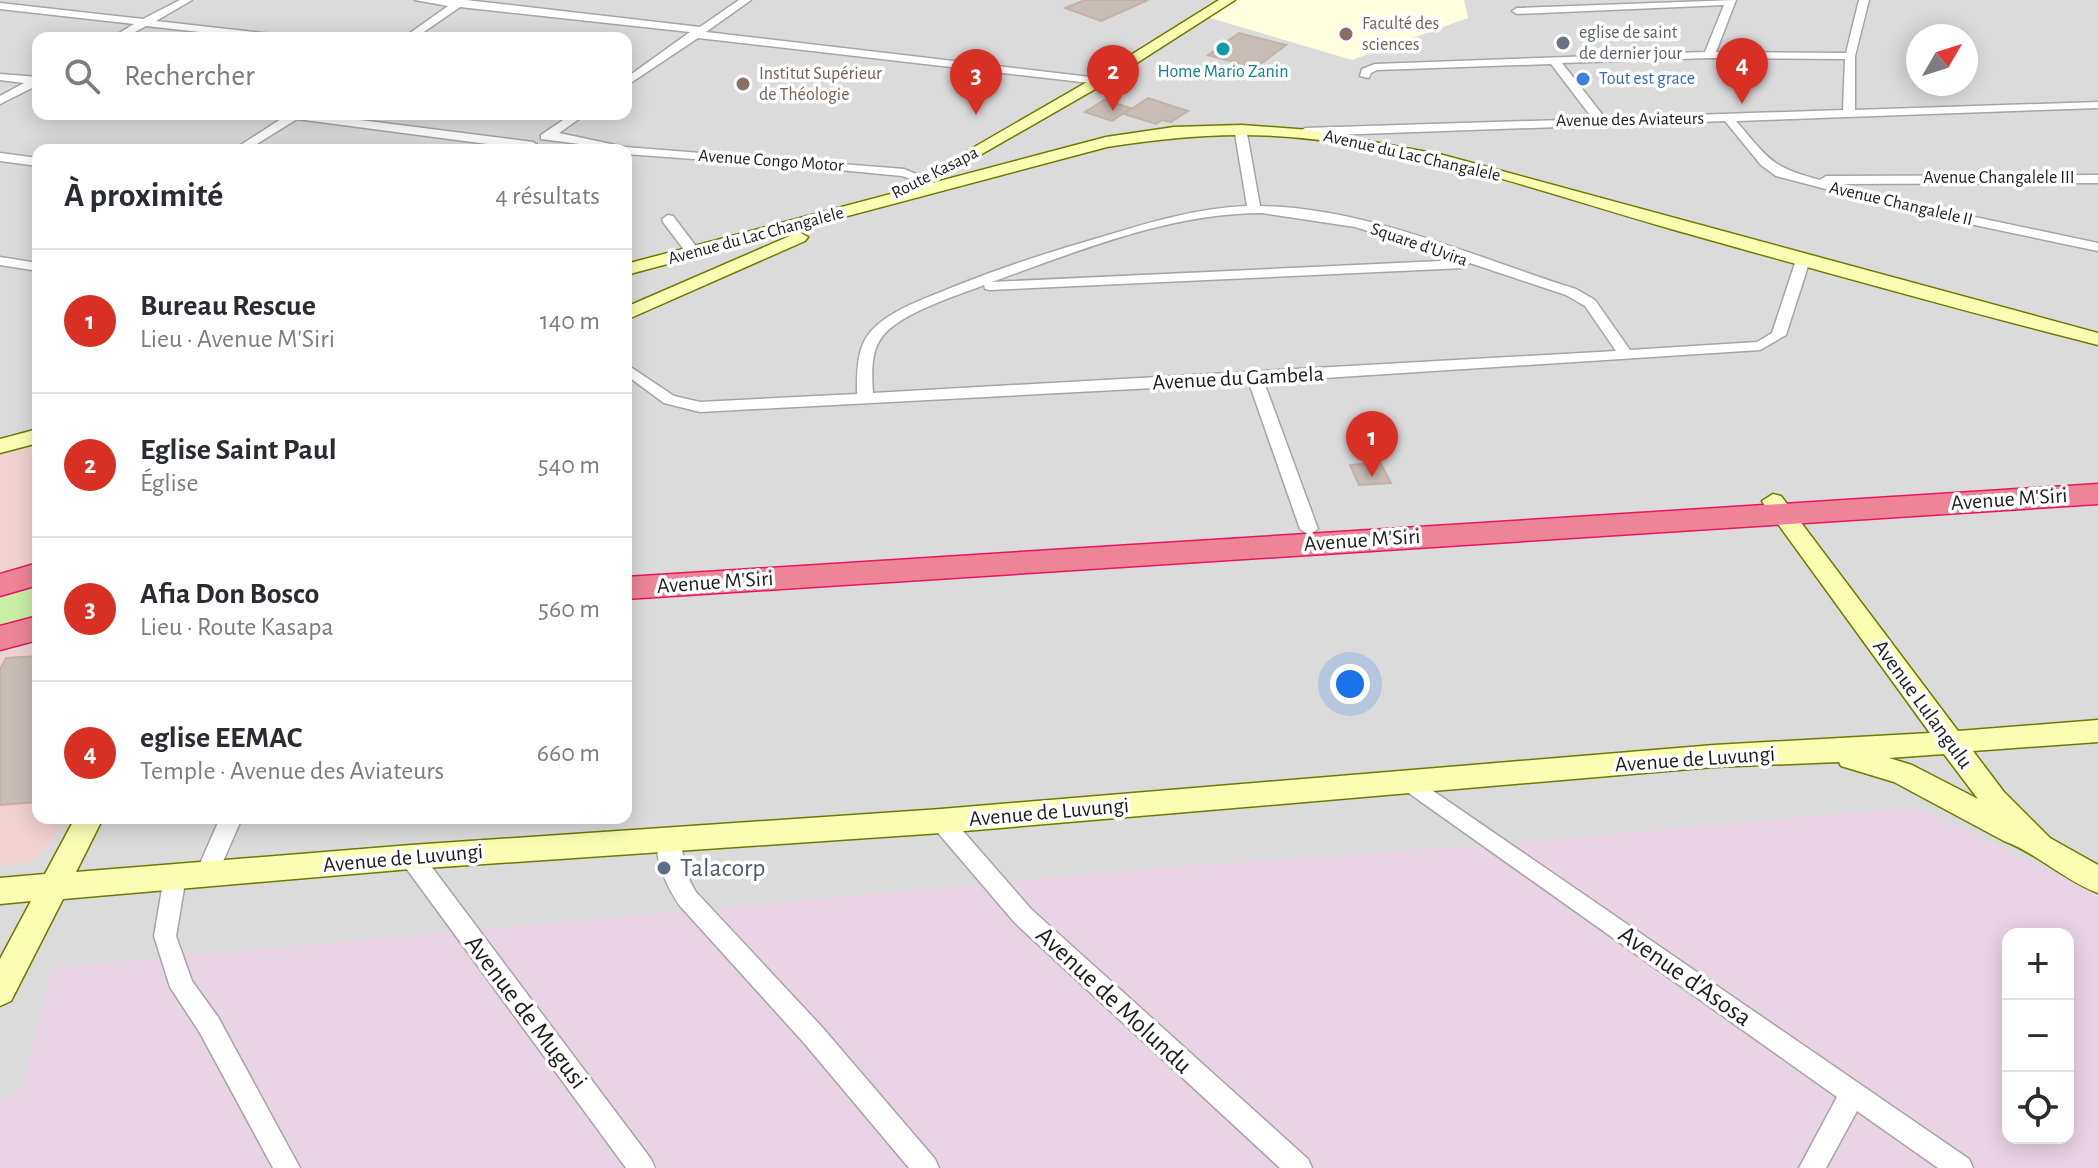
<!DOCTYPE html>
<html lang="fr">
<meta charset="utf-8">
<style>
:root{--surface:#fff;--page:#f7f7f7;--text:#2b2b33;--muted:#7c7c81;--line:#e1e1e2;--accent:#d93025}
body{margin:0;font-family:"Alegreya Sans",sans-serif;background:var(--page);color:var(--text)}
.controls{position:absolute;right:24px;bottom:24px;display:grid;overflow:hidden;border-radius:16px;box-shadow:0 4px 20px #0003}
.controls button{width:72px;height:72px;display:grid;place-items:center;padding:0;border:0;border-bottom:2px solid var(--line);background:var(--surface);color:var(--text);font:40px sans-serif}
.compass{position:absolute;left:1906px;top:24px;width:72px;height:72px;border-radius:50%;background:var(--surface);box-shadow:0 4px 20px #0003;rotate:51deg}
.you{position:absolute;left:1350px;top:684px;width:28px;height:28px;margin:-20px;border:6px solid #fff;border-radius:50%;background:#1a73e8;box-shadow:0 0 0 12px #1a73e833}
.badge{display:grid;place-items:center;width:52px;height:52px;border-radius:50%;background:var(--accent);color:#fff;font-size:26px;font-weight:700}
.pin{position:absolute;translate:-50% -66px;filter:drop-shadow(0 2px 4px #0008)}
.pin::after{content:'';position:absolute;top:42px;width:28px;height:24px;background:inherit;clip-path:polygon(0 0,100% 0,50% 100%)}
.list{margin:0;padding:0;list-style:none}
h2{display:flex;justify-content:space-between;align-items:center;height:104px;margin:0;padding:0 32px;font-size:34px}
h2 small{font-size:26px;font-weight:400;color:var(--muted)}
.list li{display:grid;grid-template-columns:52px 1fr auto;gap:24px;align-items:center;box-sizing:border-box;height:144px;padding:0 32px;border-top:2px solid var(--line)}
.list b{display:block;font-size:30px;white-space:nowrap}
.list p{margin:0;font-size:26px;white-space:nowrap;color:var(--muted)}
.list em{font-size:26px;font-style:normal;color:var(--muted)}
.icon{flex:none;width:44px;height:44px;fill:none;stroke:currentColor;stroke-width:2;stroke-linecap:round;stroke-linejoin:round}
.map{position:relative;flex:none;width:2098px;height:1168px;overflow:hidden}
.search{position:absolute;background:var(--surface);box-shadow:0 4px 20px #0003;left:32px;top:32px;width:600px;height:88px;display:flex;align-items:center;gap:20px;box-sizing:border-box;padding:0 28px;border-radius:16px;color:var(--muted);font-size:30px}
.panel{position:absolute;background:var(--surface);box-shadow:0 4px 20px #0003;left:32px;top:144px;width:600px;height:680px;border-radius:16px}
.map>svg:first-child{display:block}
</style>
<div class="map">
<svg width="2098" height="1168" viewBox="0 0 2098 1168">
<rect width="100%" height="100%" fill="#f0ebe3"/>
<path fill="#dcdbdb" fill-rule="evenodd" d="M0 0H2098V1168H0ZM1918 36H1966V84H1918ZM38 38H626V114H38ZM38 150H626V818H38ZM2008 934H2068V1138H2008Z"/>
<g fill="#f2d2d1">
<polygon points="38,440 38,562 0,572 0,450"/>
<polygon points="38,644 38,818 64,818 49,846 29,862 0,866 0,654"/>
</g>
<path fill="#e9d4e5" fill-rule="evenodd" d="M1915 807 2098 894V1168H0V1102L22 1089 52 968 1169 867 1513 843ZM2008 934H2068V1138H2008Z"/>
<polygon fill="#ffd" points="1238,0 1464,0 1468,18 1352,60 1207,17"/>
<polygon fill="#c9eea5" points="38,587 38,621 0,633 0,597"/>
<g fill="#c8bdb6" stroke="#c2b1a4" stroke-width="2">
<polygon points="1085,0 1148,0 1101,21 1065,8"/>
<polygon points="1239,33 1286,45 1255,68 1208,55"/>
<polygon points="1148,98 1188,111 1171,122 1162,120 1156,124 1124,114"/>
<polygon points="1104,100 1131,108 1112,121 1085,112"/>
<polygon points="1380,462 1391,483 1359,485 1350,465"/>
<polygon points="38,656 38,802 0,805 0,669 6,658"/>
</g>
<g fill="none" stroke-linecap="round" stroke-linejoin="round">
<g stroke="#a5a5a5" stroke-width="3">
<g id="street">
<polygon points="180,0 192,0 156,21 280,35 285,38 253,38 146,26 124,38 111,38 134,24 0,9 0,3 143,19"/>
<polygon points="415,0 466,0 700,27 739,0 751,0 706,32 1099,78 1104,81 1099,84 698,38 626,86 626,78 690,32 460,7 415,38 403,38 448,6"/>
<path d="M1736 0 1716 52 1846 53 1859 0H1869L1855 56V110L2098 102V108L1736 121C1769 159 1770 167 1820 180L1826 176 2098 175V183L1835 184 1918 205 2098 243V251L1917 213 1776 176 1761 165 1725 121 1305 136 1299 132 1305 128 1593 119 1551 64 1377 70 1371 73 1369 78 1360 76 1362 69 1375 64 1705 52 1724 5 1517 14 1512 11 1517 8ZM1709 58 1845 59 1843 110 1605 118 1562 63Z"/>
<polygon points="0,74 38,77 38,85 0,104 0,96 24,83 0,80"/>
<polygon points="281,114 313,114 533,142 539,146 533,150 297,119 247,150 233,150 284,117"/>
<polygon points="572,114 586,114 559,133 625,147 904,169 931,180 925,184 902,176 829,169 626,154 626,150 541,139 541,135"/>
<path d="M1240 125 1246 128 1260 206C1368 208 1474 257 1576 289L1595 300 1630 350 1757 342 1772 333 1796 260 1803 256 1810 260 1786 335 1760 350 1264 382 1318 529 1309 535 1300 529 1249 383 700 412 664 403 626 375V364L674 396 700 402 857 394C857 373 856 347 872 330 892 309 927 298 953 287 1000 268 1049 252 1098 238 1147 223 1196 208 1247 206L1234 128ZM1262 213 1355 227 1462 260 992 282C1078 251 1170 213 1262 213ZM1470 263 1566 295 1585 306 1616 351 873 393C872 376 870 352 882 337 900 313 956 296 984 285L985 289 990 290 1464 268Z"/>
<polygon points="0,153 38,158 38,166 0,161"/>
<polygon points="668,215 673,216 698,249 698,255 688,255 663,222 662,219"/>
<polygon points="0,257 38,263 38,271 0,265"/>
<polygon points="1410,775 1969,1159 1973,1168 1938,1168 1857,1111 1826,1168 1799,1168 1837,1097 1403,789 1400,783 1403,777"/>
<polygon points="941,812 949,815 1031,909 1308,1159 1312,1168 1280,1168 1015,923 933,827 930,821 933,815"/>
<polygon points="220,818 242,818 214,882 206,885 198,882 195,875"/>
<path d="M668 830 676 833C686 853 682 871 696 892L822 1027 935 1159 939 1168H909L804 1043 680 906C668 889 650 853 660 833Z"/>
<polygon points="411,848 419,850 651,1159 655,1168 626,1168 403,864 400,857 403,850"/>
<polygon points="175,867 183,870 186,877 176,936 192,981 218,1017 300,1168 273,1168 200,1033 170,987 154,936 164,877 167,870"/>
</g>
</g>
<g stroke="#6d7a00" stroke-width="3">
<g id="secondary">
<polygon points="1219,0 1235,0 1104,84 933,182 927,184 919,179 1094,78"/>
<path d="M1242 125 1310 130 1443 155 2098 333V345C1955 309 1813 269 1671 229 1532 189 1386 135 1240 135 1195 135 1151 140 1107 147L626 275V264L1106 137 1174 127Z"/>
<polygon points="799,232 808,237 805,241 626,320 626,307"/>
<polygon points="38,429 38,443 0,453 0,439"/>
<path d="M1773 494 1781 496 1958 731 2098 720V742L1973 751 2004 792 2050 838 2098 865V893C2064 880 2035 852 2004 841L1894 782 1841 766 1839 762 1714 767 941 833 411 869 63 899 11 1001 0 1006V959L31 901 0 904V878L45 874 75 818H103L76 872 411 845 941 809 1714 745 1930 733 1765 506 1762 501ZM1944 754 1978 799 1912 765 1889 758Z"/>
</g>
</g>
<g stroke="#e7165e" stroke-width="3">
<g id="highway">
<polygon points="2098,484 2098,504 626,599 626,577"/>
<polygon points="38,563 38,585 0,596 0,574"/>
<polygon points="38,616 38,640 0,650 0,626"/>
</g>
</g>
<use href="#street" fill="#fff" fill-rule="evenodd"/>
<use href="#secondary" fill="#fbfeb2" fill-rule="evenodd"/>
<use href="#highway" fill="#ed8498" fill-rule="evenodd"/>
</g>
<g fill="#8d6e63" stroke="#fff" stroke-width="3">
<circle cx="1346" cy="34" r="8"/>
<circle cx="743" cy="84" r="8"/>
</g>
<circle fill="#6b7280" stroke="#fff" stroke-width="3" cx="1563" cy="43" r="8"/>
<circle fill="#0f9aa8" stroke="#fff" stroke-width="3" cx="1223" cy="49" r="8"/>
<circle fill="#3f7fe0" stroke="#fff" stroke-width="3" cx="1583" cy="79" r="8"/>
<circle fill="#5c6f8a" stroke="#fff" stroke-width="3" cx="664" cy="868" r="8"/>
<g text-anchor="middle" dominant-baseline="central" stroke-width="7" stroke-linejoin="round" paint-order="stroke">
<g font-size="18" fill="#785e54" stroke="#fff" text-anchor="start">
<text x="1362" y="24">Faculté des<tspan x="1362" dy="21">sciences</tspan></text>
<text x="759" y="74">Institut Supérieur<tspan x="759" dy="21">de Théologie</tspan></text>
</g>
<g font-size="18" fill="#5b616d" stroke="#fff" text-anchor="start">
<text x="1579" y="33">eglise de saint<tspan x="1579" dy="21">de dernier jour</tspan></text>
</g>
<g font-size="18" fill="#0d838f" stroke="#fff">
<text x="1223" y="72">Home Mario Zanin</text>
</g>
<g font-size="18" fill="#366cbe" stroke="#fff" text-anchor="start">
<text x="1599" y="79">Tout est grace</text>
</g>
<g font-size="18" fill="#1e1e1e" stroke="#fff">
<text transform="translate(1630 120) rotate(-1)">Avenue des Aviateurs</text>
<text transform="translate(1412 156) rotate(13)">Avenue du Lac Changalele</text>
<text transform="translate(771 161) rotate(4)">Avenue Congo Motor</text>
<text transform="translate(935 173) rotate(-27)">Route Kasapa</text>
<text x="1999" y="178">Avenue Changalele III</text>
<text transform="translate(1901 204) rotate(13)">Avenue Changalele II</text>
<text transform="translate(756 236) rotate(-15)">Avenue du Lac Changalele</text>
<text transform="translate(1419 245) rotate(19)">Square d'Uvira</text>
</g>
<g font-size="22" fill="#1e1e1e" stroke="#fff">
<text transform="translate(1238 378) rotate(-3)">Avenue du Gambela</text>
<text transform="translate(2009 499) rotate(-4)">Avenue M'Siri</text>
<text transform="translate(1362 540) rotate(-4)">Avenue M'Siri</text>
<text transform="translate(715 582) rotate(-4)">Avenue M'Siri</text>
<text transform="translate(1923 704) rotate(54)">Avenue Lulangulu</text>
<text transform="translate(1695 759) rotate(-4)">Avenue de Luvungi</text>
<text transform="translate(1049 812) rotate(-5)">Avenue de Luvungi</text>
<text transform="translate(403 858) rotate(-5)">Avenue de Luvungi</text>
</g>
<g font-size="26" fill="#4e5e75" stroke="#fff" text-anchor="start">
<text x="680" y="868">Talacorp</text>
</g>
<g font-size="26" fill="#1e1e1e" stroke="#fff">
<text transform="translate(1685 976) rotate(35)">Avenue d'Asosa</text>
<text transform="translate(1114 1000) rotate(43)">Avenue de Molundu</text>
<text transform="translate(526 1012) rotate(53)">Avenue de Mugusi</text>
</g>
</g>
</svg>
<div class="controls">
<button>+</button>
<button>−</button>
<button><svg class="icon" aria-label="locate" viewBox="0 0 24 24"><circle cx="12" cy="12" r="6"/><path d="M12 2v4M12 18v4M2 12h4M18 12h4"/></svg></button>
</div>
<svg class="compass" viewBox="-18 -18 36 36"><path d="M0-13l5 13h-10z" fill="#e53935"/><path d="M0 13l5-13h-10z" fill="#7c7c81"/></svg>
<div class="you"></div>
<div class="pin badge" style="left:1372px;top:477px">1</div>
<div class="pin badge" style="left:1113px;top:111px">2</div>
<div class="pin badge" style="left:976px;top:115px">3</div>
<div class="pin badge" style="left:1742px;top:104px">4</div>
<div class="search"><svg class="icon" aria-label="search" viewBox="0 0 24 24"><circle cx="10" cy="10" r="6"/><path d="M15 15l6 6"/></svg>Rechercher</div>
<section class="panel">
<h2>À proximité<small>4 résultats</small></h2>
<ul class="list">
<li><span class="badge">1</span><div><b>Bureau Rescue</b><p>Lieu · Avenue M'Siri</p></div><em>140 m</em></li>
<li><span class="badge">2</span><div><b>Eglise Saint Paul</b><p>Église</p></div><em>540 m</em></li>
<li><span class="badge">3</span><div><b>Afia Don Bosco</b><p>Lieu · Route Kasapa</p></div><em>560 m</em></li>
<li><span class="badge">4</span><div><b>eglise EEMAC</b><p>Temple · Avenue des Aviateurs</p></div><em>660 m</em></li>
</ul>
</section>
</div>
